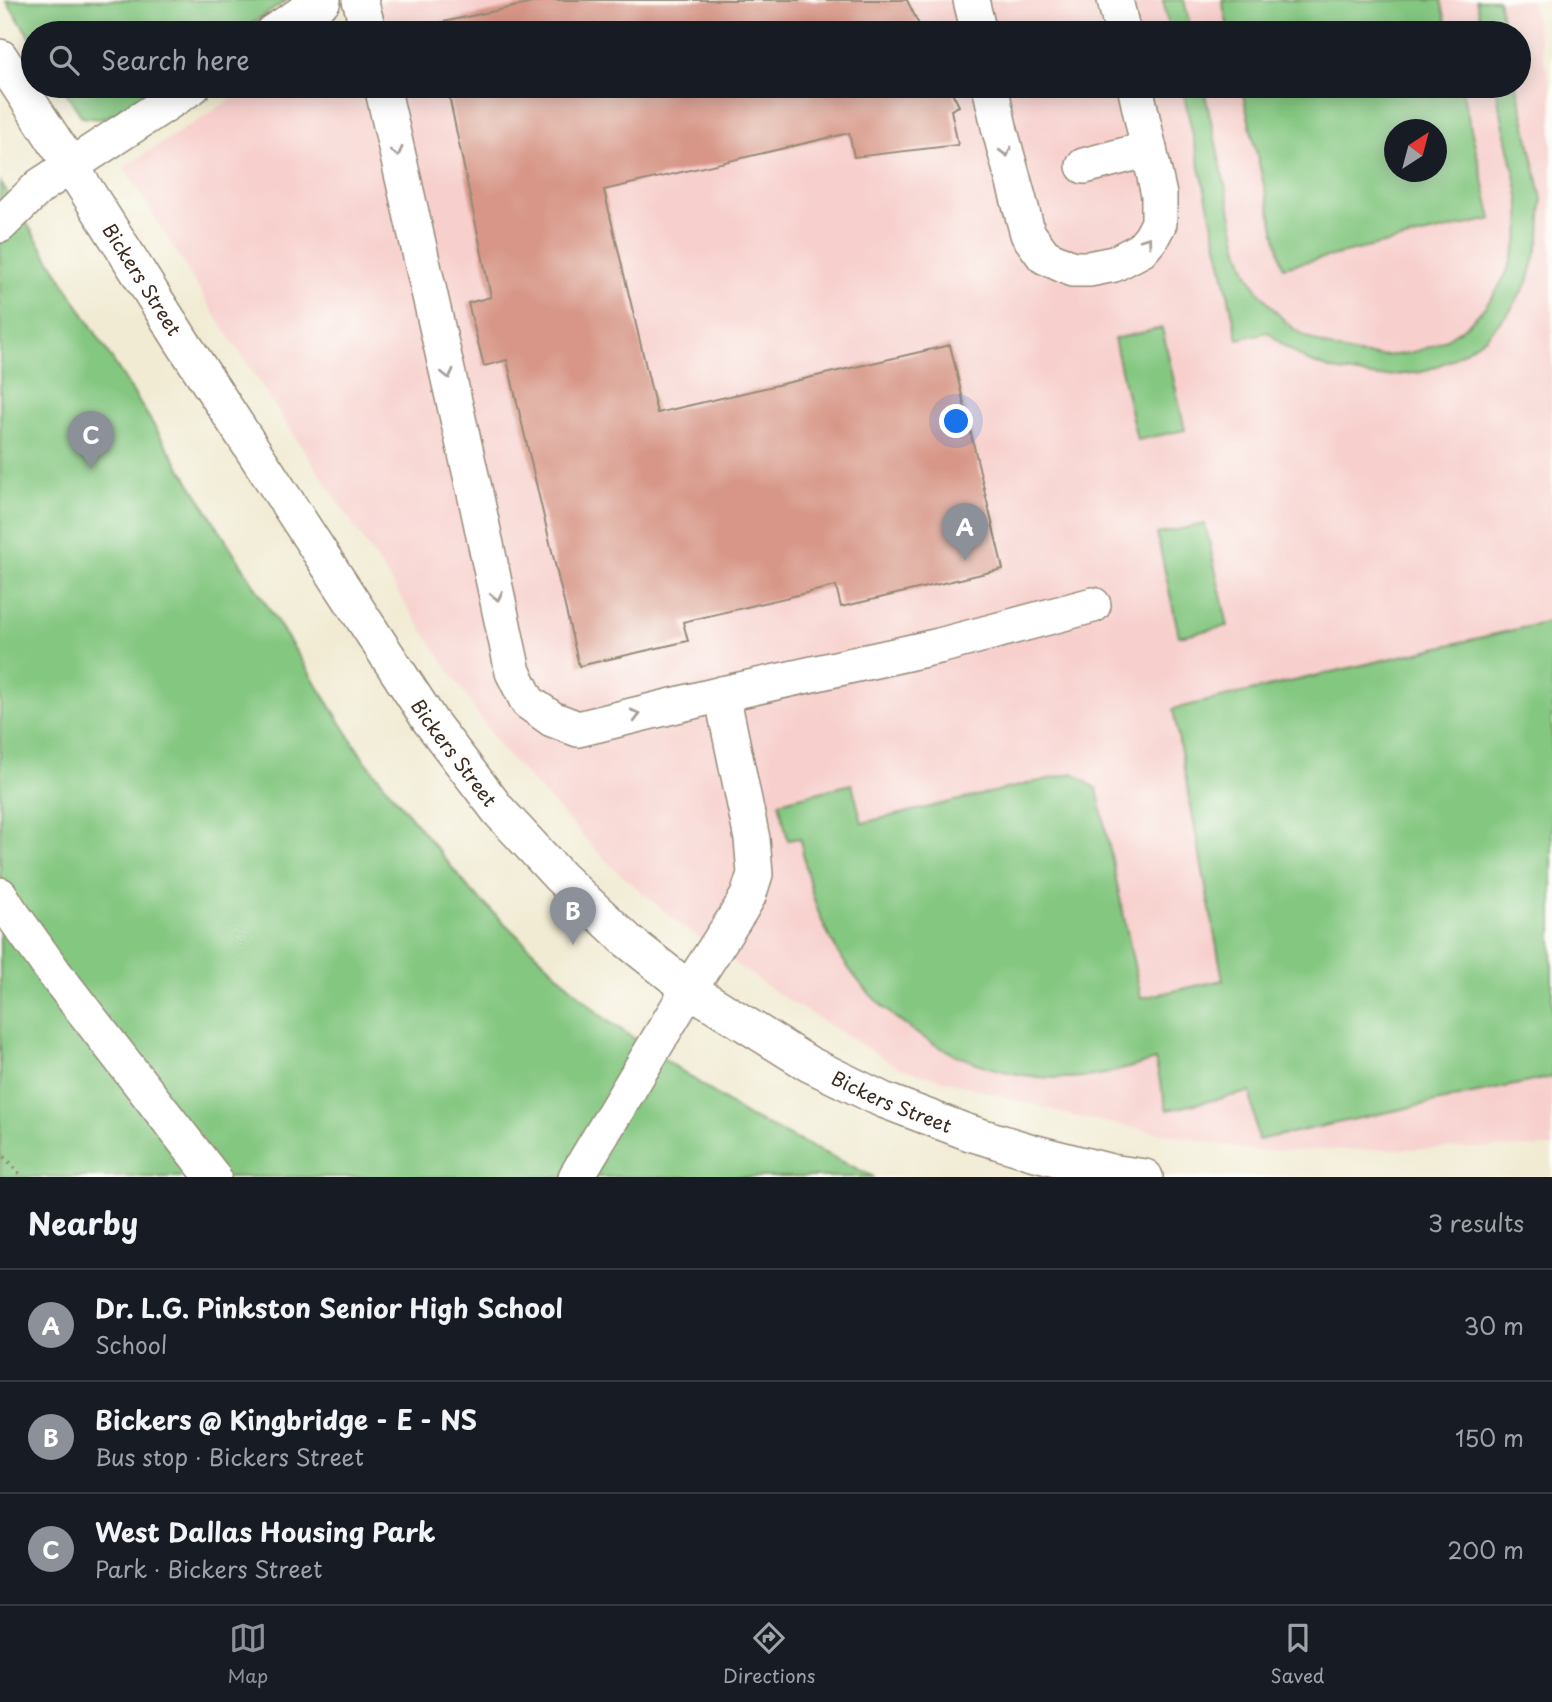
<!DOCTYPE html>
<meta charset="utf-8">
<style>
:root{--surface:#171b24;--page:#242831;--text:#f1f3f6;--muted:#9ea1a6;--line:#363941;--accent:#8c9099}
body{margin:0;font-family:"Playpen Sans",sans-serif;background:var(--page);color:var(--text)}
.compass{position:absolute;left:1384px;top:119px;width:63px;height:63px;border-radius:50%;background:var(--surface);box-shadow:0 4px 18px #0003;rotate:36deg}
.you{position:absolute;left:957px;top:422px;width:24px;height:24px;margin:-18px;border:5px solid #fff;border-radius:50%;background:#1a73e8;box-shadow:0 0 0 10px #1a73e833}
.badge{display:grid;place-items:center;width:46px;height:46px;border-radius:50%;background:var(--accent);color:#fff;font-size:23px;font-weight:700}
.pin{position:absolute;translate:-50% -58px;filter:drop-shadow(0 2px 4px #0008)}
.pin::after{content:'';position:absolute;top:37px;width:24px;height:21px;background:inherit;clip-path:polygon(0 0,100% 0,50% 100%)}
.list{margin:0;padding:0;list-style:none}
h2{display:flex;justify-content:space-between;align-items:center;height:91px;margin:0;padding:0 28px;font-size:30px}
h2 small{font-size:23px;font-weight:400;color:var(--muted)}
.list li{display:grid;grid-template-columns:46px 1fr auto;gap:21px;align-items:center;box-sizing:border-box;height:112px;padding:0 28px;border-top:2px solid var(--line)}
.list b{display:block;font-size:26px;white-space:nowrap}
.list p{margin:0;font-size:23px;white-space:nowrap;color:var(--muted)}
.list em{font-size:23px;font-style:normal;color:var(--muted)}
.icon{flex:none;width:38px;height:38px;fill:none;stroke:currentColor;stroke-width:2;stroke-linecap:round;stroke-linejoin:round}
.map{position:relative;flex:none;width:1552px;height:1177px;overflow:hidden}
.search{position:absolute;background:var(--surface);box-shadow:0 4px 18px #0003;left:21px;right:21px;top:21px;height:77px;display:flex;align-items:center;gap:18px;box-sizing:border-box;padding:0 24px;border-radius:38px;color:var(--muted);font-size:26px}
.sheet{height:427px;background:var(--surface)}
nav{display:flex;justify-content:space-around;align-items:center;box-sizing:border-box;height:98px;border-top:2px solid var(--line);background:var(--surface);font-size:19px;color:var(--muted)}
nav a{display:grid;justify-items:center;gap:4px}
nav .on{color:var(--accent)}
.map>svg:first-child{display:block}
</style>
<div class="map">
<svg width="1552" height="1177" viewBox="0 0 1552 1177">
<rect width="100%" height="100%" fill="#fdfcf7"/>
<filter id="ink" filterUnits="userSpaceOnUse"><feTurbulence type="fractalNoise" baseFrequency=".0143" numOctaves="2"/><feDisplacementMap in="SourceGraphic" scale="14" xChannelSelector="R" yChannelSelector="G"/><feConvolveMatrix kernelMatrix="1 2 1 2 8 2 1 2 1" color-interpolation-filters="sRGB"/></filter>
<filter id="wash" filterUnits="userSpaceOnUse"><feTurbulence type="fractalNoise" baseFrequency=".00686" numOctaves="4" result="noise"/><feDisplacementMap in="SourceGraphic" scale="28" xChannelSelector="R" yChannelSelector="G"/><feGaussianBlur stdDeviation="1.57" result="paint"/><feColorMatrix in="noise" values="0 0 0 0 0 0 0 0 0 0 0 0 0 0 0 0 0 1.4 0 .05"/><feComposite in="paint" operator="in"/></filter>
<g filter="url(#wash)">
<rect width="100%" height="100%" fill="#f1ebd3"/>
<path fill="#f7d0cd" fill-rule="evenodd" d="M387 0H1531L1552 94V1147L1257 1151 1077 1117 900 1068 775 992 682 926 609 864 499 746 213 312 124 167 252 86H1519V33H335ZM1394 130H1436V172H1394Z"/>
<g fill="#84c781" stroke="#607850" stroke-width="2" fill-rule="evenodd">
<polygon points="6,0 288,0 237,33 33,33 33,42"/>
<polygon points="1163,0 1184,0 1192,33 1170,33"/>
<polygon points="1222,0 1441,0 1449,33 1229,33"/>
<polygon points="1476,0 1498,0 1505,33 1484,33"/>
<polygon points="62,86 157,86 114,114 99,119 82,117"/>
<path d="M1182 86H1203C1212 124 1220 162 1228 199 1235 229 1239 265 1258 290 1268 303 1280 318 1293 328 1305 338 1322 344 1336 349 1419 374 1493 328 1516 247 1526 215 1517 184 1510 153 1505 131 1500 108 1495 86H1517L1542 199 1540 239 1528 282 1510 311 1485 338 1451 360 1422 372 1378 377 1333 370 1308 361 1283 345 1268 332 1238 339Z"/>
<path d="M1241 86H1461L1492 219 1283 267ZM1394 130H1436V172H1394Z"/>
<polygon points="0,181 363,758 471,891 600,1015 746,1115 874,1177 0,1177"/>
<polygon points="1162,328 1185,430 1137,440 1114,339"/>
<polygon points="1205,524 1228,626 1179,636 1157,534"/>
<path d="M1552 621V1077L1258 1140 1250 1092 1167 1110 1155 1060C1135 1066 1115 1073 1093 1076 985 1090 873 1029 826 930 812 901 806 870 800 838L788 840 779 802 852 784 862 823 1073 773 1097 789 1141 998 1223 980 1173 709Z"/>
</g>
<g id="blocks">
<g fill="#d79687">
<polygon points="546,0 907,0 923,33 436,33 434,24"/>
<polygon points="447,86 949,86 959,106 951,110 958,145 854,157 849,133 604,190 657,413 950,345 1003,569 841,607 836,586 683,622 688,641 579,666 507,360 484,366 468,303 491,297"/>
</g>
</g>
</g>
<g filter="url(#ink)">
<use href="#blocks" fill-opacity="0" stroke="#968a78" stroke-width="2"/>
<g fill="none" stroke-linecap="round" stroke-linejoin="round">
<g stroke="#968a78" stroke-width="38">
<g id="minor">
<polyline points="360,0 369,33"/>
<polyline points="971,0 979,33"/>
<polyline points="1115,0 1123,33"/>
<polyline points="272,33 323,0"/>
<path id="s1" d="M0 57 71 166 183 343 430 721 498 810 560 877 628 941 689 989 809 1064 883 1100 967 1132 1032 1152 1111 1172 1145 1177"/>
<polyline points="382,86 475,493 513,672 528,702 552,719 578,729 722,694 939,646 1093,605"/>
<polyline points="990,86 1000,131 1028,234 1044,256 1072,269 1089,269 1114,264 1141,250 1151,238 1159,223 1159,195 1135,86"/>
<polyline points="1084,166 1149,149"/>
<polyline points="0,225 40,186 193,86"/>
<polyline points="0,895 10,911 55,974 213,1177"/>
<polyline points="576,1177 689,989 740,910 748,896 755,874 752,839 722,694"/>
</g>
</g>
<polyline stroke="#968a78" stroke-width="4.5" stroke-dasharray="2 5" stroke-linecap="butt" points="0,1151 22,1177"/>
<use href="#minor" stroke="#fff" stroke-width="35"/>
</g>
<defs><path id="oneway-chevron" d="M-2-3.5L2.5 0L-2 3.5" fill="none" stroke-width="1.6" stroke-linecap="round" stroke-linejoin="round" transform="scale(1.75)"/></defs>
<g stroke="#a79f9a">
<use href="#oneway-chevron" transform="translate(397 152) rotate(77)"/>
<use href="#oneway-chevron" transform="translate(1006 152) rotate(75)"/>
<use href="#oneway-chevron" transform="translate(1147 241) rotate(-54)"/>
<use href="#oneway-chevron" transform="translate(448 374) rotate(77)"/>
<use href="#oneway-chevron" transform="translate(497 596) rotate(78)"/>
<use href="#oneway-chevron" transform="translate(636 715) rotate(-14)"/>
</g>
</g>
<g text-anchor="middle" dominant-baseline="central" stroke-width="7" stroke-linejoin="round" paint-order="stroke">
<g font-size="19" fill="#3b2a1e" stroke="#fdfcf7">
<text stroke="none"><textPath href="#s1" startOffset="264">Bickers Street</textPath></text>
<text stroke="none"><textPath href="#s1" startOffset="831">Bickers Street</textPath></text>
<text stroke="none"><textPath href="#s1" startOffset="1398">Bickers Street</textPath></text>
</g>
</g>
</svg>
<svg class="compass" viewBox="-18 -18 36 36"><path d="M0-13l5 13h-10z" fill="#e53935"/><path d="M0 13l5-13h-10z" fill="#9ea1a6"/></svg>
<div class="you"></div>
<div class="pin badge" style="left:965px;top:561px">A</div>
<div class="pin badge" style="left:573px;top:945px">B</div>
<div class="pin badge" style="left:91px;top:469px">C</div>
<div class="search"><svg class="icon" aria-label="search" viewBox="0 0 24 24"><circle cx="10" cy="10" r="6"/><path d="M15 15l6 6"/></svg>Search here</div>
</div>
<section class="sheet">
<h2>Nearby<small>3 results</small></h2>
<ul class="list">
<li><span class="badge">A</span><div><b>Dr. L.G. Pinkston Senior High School</b><p>School</p></div><em>30 m</em></li>
<li><span class="badge">B</span><div><b>Bickers @ Kingbridge - E - NS</b><p>Bus stop · Bickers Street</p></div><em>150 m</em></li>
<li><span class="badge">C</span><div><b>West Dallas Housing Park</b><p>Park · Bickers Street</p></div><em>200 m</em></li>
</ul>
</section>
<nav>
<a class="on"><svg class="icon" aria-label="map" viewBox="0 0 24 24"><path d="M3 6l6-2 6 2 6-2v14l-6 2-6-2-6 2zM9 4v14M15 6v14"/></svg>Map</a>
<a><svg class="icon" aria-label="directions" viewBox="0 0 24 24"><path d="M12 3l9 9-9 9-9-9zM9 14v-3h6M13 9l2 2-2 2"/></svg>Directions</a>
<a><svg class="icon" aria-label="saved" viewBox="0 0 24 24"><path d="M7 4h10v16l-5-4-5 4z"/></svg>Saved</a>
</nav>
